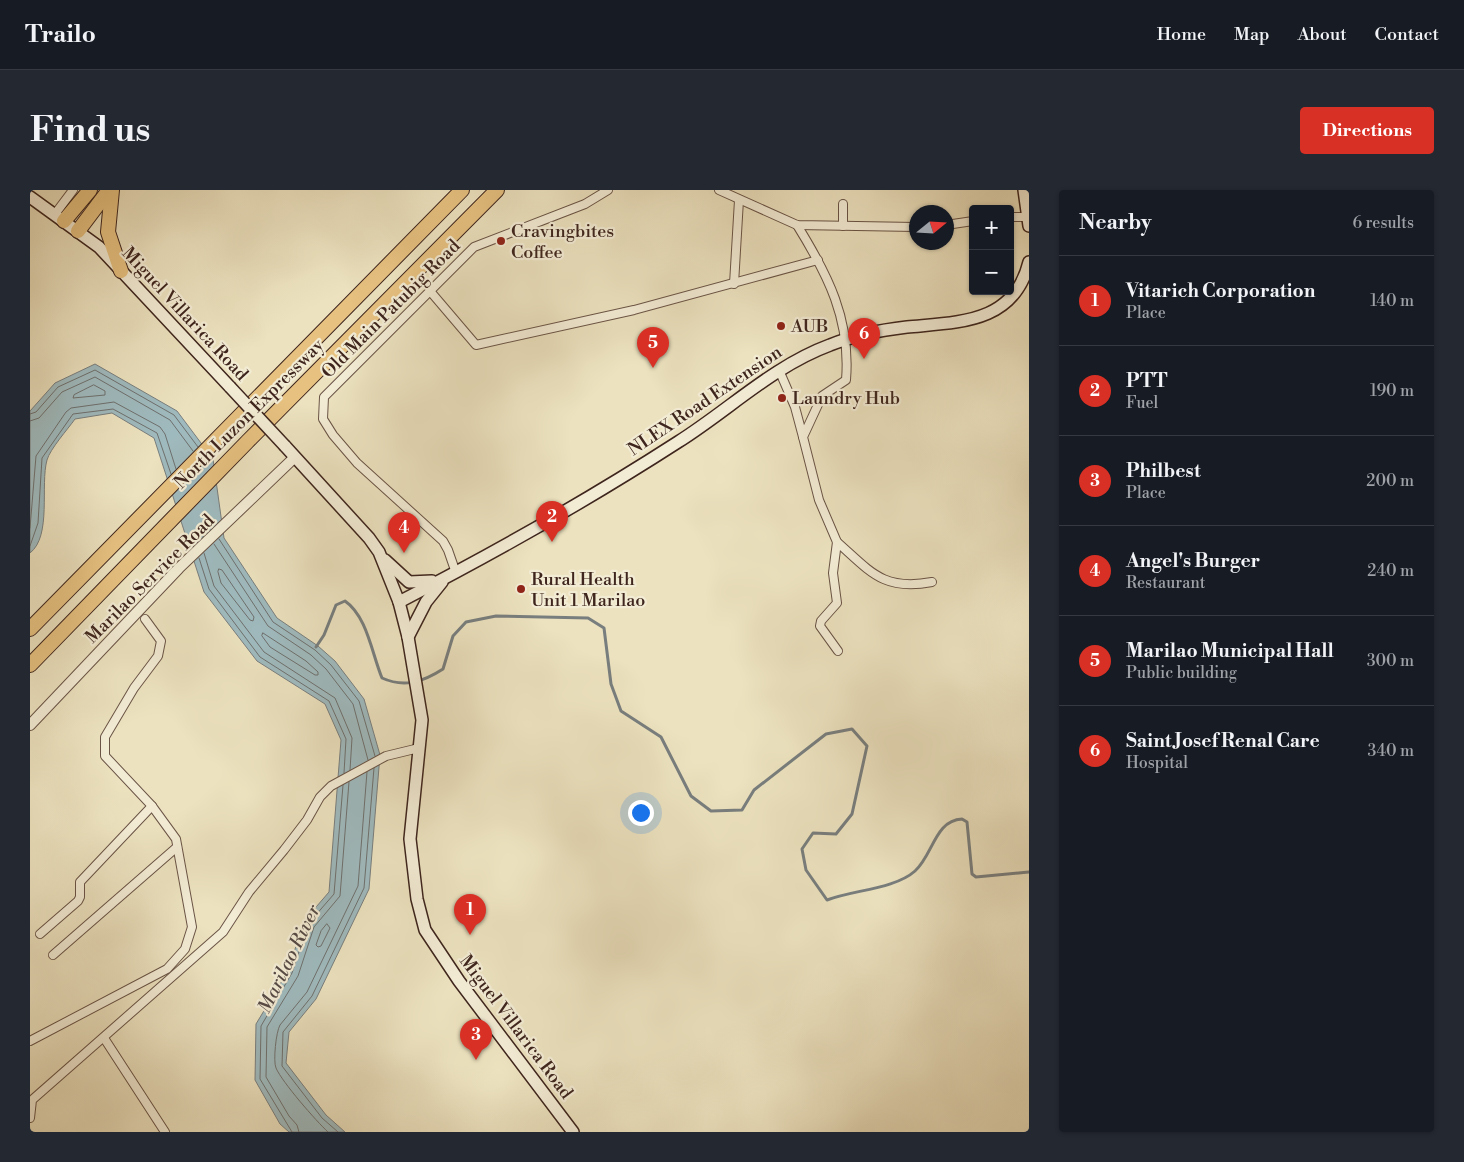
<!DOCTYPE html>
<meta charset="utf-8">
<style>
:root{--surface:#171b24;--page:#242831;--text:#f1f3f6;--muted:#9ea1a6;--line:#363941;--accent:#d93025}
body{margin:0;font-family:"Libre Bodoni",serif;background:var(--page);color:var(--text)}
.controls{position:absolute;right:15px;top:15px;display:grid;overflow:hidden;border-radius:5px;box-shadow:0 1px 4px #0004}
.controls button{width:45px;height:45px;display:grid;place-items:center;padding:0;border:0;border-bottom:1px solid var(--line);background:var(--surface);color:var(--text);font:25px sans-serif}
.compass{position:absolute;left:879px;top:15px;width:45px;height:45px;border-radius:50%;background:var(--surface);box-shadow:0 1px 4px #0004;rotate:72deg}
.you{position:absolute;left:610px;top:622px;width:18px;height:18px;margin:-12px;border:4px solid #fff;border-radius:50%;background:#1a73e8;box-shadow:0 0 0 8px #1a73e833}
.badge{display:grid;place-items:center;width:32px;height:32px;border-radius:50%;background:var(--accent);color:#fff;font-size:16px;font-weight:700}
.pin{position:absolute;translate:-50% -41px;filter:drop-shadow(0 1px 2px #0008)}
.pin::after{content:'';position:absolute;top:26px;width:18px;height:15px;background:inherit;clip-path:polygon(0 0,100% 0,50% 100%)}
.list{margin:0;padding:0;list-style:none}
h2{display:flex;justify-content:space-between;align-items:center;height:65px;margin:0;padding:0 20px;font-size:21px}
h2 small{font-size:16px;font-weight:400;color:var(--muted)}
.list li{display:grid;grid-template-columns:32px 1fr auto;gap:15px;align-items:center;box-sizing:border-box;height:90px;padding:0 20px;border-top:1px solid var(--line)}
.list b{display:block;font-size:19px;white-space:nowrap}
.list p{margin:0;font-size:16px;white-space:nowrap;color:var(--muted)}
.list em{font-size:16px;font-style:normal;color:var(--muted)}
.map{position:relative;flex:none;width:999px;height:942px;overflow:hidden;border-radius:5px}
header{display:flex;align-items:center;gap:30px;box-sizing:border-box;height:70px;padding:0 25px;background:var(--surface);border-bottom:1px solid var(--line)}
header strong{font-size:24px}
nav{display:flex;gap:28px;margin-inline-start:auto;font-size:18px}
.intro{display:flex;align-items:center;justify-content:space-between;box-sizing:border-box;height:120px;padding:0 30px}
h1{margin:0;font-size:35px}
.button{padding:12px 22px;border-radius:5px;background:var(--accent);color:#fff;font-size:18px;font-weight:700}
main{display:flex;gap:30px;padding:0 30px}
aside{flex:1;background:var(--surface);border-radius:5px;box-shadow:0 1px 4px #0004}
.map>svg:first-child{display:block}
</style>
<header>
<strong>Trailo</strong>
<nav><a>Home</a><a>Map</a><a>About</a><a>Contact</a></nav>
</header>
<div class="intro"><h1>Find us</h1><a class="button">Directions</a></div>
<main>
<div class="map">
<svg width="999" height="942" viewBox="0 0 999 942">
<rect width="100%" height="100%" fill="#ece2bf"/>
<filter id="stains"><feTurbulence type="fractalNoise" baseFrequency=".004" numOctaves="4"/><feColorMatrix values="0 0 0 0 .2 0 0 0 0 .09 0 0 0 0 .02 0 0 0 .5 -.17"/></filter>
<radialGradient id="worn" r=".72"><stop offset=".6" stop-color="#630" stop-opacity="0"/><stop offset="1" stop-color="#630" stop-opacity=".3"/></radialGradient>
<path fill="#9fbabe" stroke="#787e7e" d="M65 174 147 221 183 269 194 348 247 428 288 456 305 471 334 509 350 565 339 699 286 809 259 842 256 873 296 925 315 942H259L250 934 225 890 226 834 258 781 274 731 299 702 311 550 295 514 227 471 174 402 124 248 82 223 45 229C38 239 20 259 17 270 10 295 22 346 0 363V221L25 193Z"/>
<g fill="none" stroke-linecap="round" stroke-linejoin="round">
<g stroke="#6e706e" stroke-width="1">
<polygon points="64,195 75,201 75,205 43,208 44,205"/>
<polyline points="0,224 6,222 28,197 65,180 144,225 168,257"/>
<polyline points="0,231 9,228 32,202 65,187 140,230 163,261"/>
<polyline points="0,338 6,266 36,222 41,218 84,212 130,237 135,244 146,279"/>
<polyline points="189,349 243,432 285,460 301,475 329,511 345,566"/>
<polyline points="184,354 238,436 281,465 296,479 323,514 338,570"/>
<polyline points="0,356 8,333 12,268 43,224 83,219 127,243 141,284"/>
<polyline points="174,363 184,396 234,462 305,508 322,548 320,580"/>
<polyline points="169,368 179,399 230,467 299,511 316,549 314,583"/>
<polygon points="189,379 192,380 224,427 223,431 220,430 191,393 188,382"/>
<polygon points="233,443 276,471 288,482 288,485 285,485 240,457 232,446"/>
<polygon points="297,734 300,738 291,756 288,757 286,755 291,741"/>
<polyline points="262,942 230,889 231,836 262,783 278,734 304,704 313,595"/>
<polyline points="269,942 267,935 259,926 236,887 237,837 268,786 284,737 310,706 319,592"/>
<path d="M298 942C286 931 252 892 246 878 243 871 246 842 250 835L277 802 328 696 337 582"/>
<polyline points="308,942 292,928 252,876 253,842 282,806 334,698 344,578"/>
</g>
<path stroke="#787e7e" stroke-width="3" d="M286 457 294 445 306 415 315 411C337 426 342 464 352 488 374 498 393 492 413 479L423 446 436 432 466 426 558 428 574 438 581 494 591 521 631 547 661 606 681 621 712 620 724 600 796 544 822 539 837 556 822 624 806 644 783 643 772 659 776 680 797 710C823 700 865 699 885 681 903 665 905 630 932 629L937 632 942 684 946 687 999 682"/>
<g stroke="#6a5446" stroke-width="10">
<g id="minor">
<polyline points="689,0 767,35 886,37"/>
<polyline points="813,14 813,36"/>
<polyline points="25,24 43,0"/>
<polyline points="980,27 997,27"/>
<path d="M767 35C798 85 821 130 816 190L792 206 773 247 789 310 807 352 803 383 807 413 791 431 790 436 808 461"/>
<polyline points="916,35 943,31"/>
<polyline points="704,94 709,10"/>
<polyline points="400,101 446,155 604,120 788,70"/>
<polyline points="749,180 765,217 773,247"/>
<path d="M807 352C841 382 853 401 902 392"/>
<polyline points="426,383 418,360 413,351 327,273 303,245 293,229 294,207 444,57 555,14 578,0"/>
<polyline points="10,744 48,711 50,707 50,692 122,616"/>
<polyline points="23,765 147,657"/>
<polyline points="74,848 135,942"/>
<polyline points="0,851 137,779 155,759 162,737 146,649 122,616 75,566 75,547 104,498 128,466 131,451 115,429"/>
<polyline points="0,928 2,910 193,742 219,702 254,660 277,630 290,607 301,596 356,566 389,558"/>
</g>
</g>
<g stroke="#6a5446" stroke-width="12">
<polyline id="tertiary" points="0,535 149,378 265,267"/>
</g>
<g stroke="#3e251d" stroke-width="14">
<g id="secondary">
<polyline points="994,0 999,36"/>
<polyline points="0,7 69,57 200,197"/>
<polyline points="255,256 339,348 349,362 369,412 378,447 392,530 380,649 387,709 395,740 429,791 543,942"/>
<polyline points="355,370 379,392 402,391"/>
<path d="M369 412C464 363 558 310 648 252 699 220 743 176 800 155 825 145 851 140 877 137 928 132 984 134 999 72"/>
<polyline points="378,447 396,412 412,392"/>
</g>
</g>
<g stroke="#3e251d" stroke-width="16">
<g id="motorway">
<polyline points="82,0 78,42 91,81"/>
<polyline points="34,31 60,0"/>
<polyline points="48,41 79,0"/>
<polyline points="0,439 432,0"/>
<polyline points="0,475 217,252 467,0"/>
</g>
</g>
<use href="#minor" stroke="#f3ecd5" stroke-width="8"/>
<use href="#tertiary" stroke="#f3ecd5" stroke-width="10"/>
<use href="#secondary" stroke="#f3ecd5" stroke-width="11"/>
<use href="#motorway" stroke="#e6c180" stroke-width="14"/>
<g stroke="#3e251d" stroke-width="14" stroke-linecap="butt">
<polyline id="secondary-bridge" points="200,197 255,256"/>
</g>
<use href="#secondary-bridge" stroke="#f3ecd5" stroke-width="11"/>
</g>
<g fill="#8f2418" stroke="#f3ecd5" stroke-width="2">
<circle cx="471" cy="51" r="5"/>
<circle cx="751" cy="136" r="5"/>
<circle cx="752" cy="208" r="5"/>
<circle cx="491" cy="399" r="5"/>
</g>
<g text-anchor="middle" dominant-baseline="central" stroke-width="4.5" stroke-linejoin="round" paint-order="stroke">
<g font-size="18" fill="#3e251d" stroke="#f3ecd5" text-anchor="start">
<text x="481" y="41">Cravingbites<tspan x="481" dy="21">Coffee</tspan></text>
<text x="761" y="136">AUB</text>
<text x="762" y="208">Laundry Hub</text>
<text x="501" y="389">Rural Health<tspan x="501" dy="21">Unit 1 Marilao</tspan></text>
</g>
<g font-size="18" fill="#3e251d" stroke="#f3ecd5">
<text transform="translate(361 119) rotate(-45)">Old Main Patubig Road</text>
<text transform="translate(155 124) rotate(47)">Miguel Villarica Road</text>
<text transform="translate(675 211) rotate(-34)">NLEX Road Extension</text>
<text transform="translate(219 224) rotate(-45)">North Luzon Expressway</text>
<text transform="translate(120 389) rotate(-45)">Marilao Service Road</text>
<text transform="translate(486 837) rotate(53)">Miguel Villarica Road</text>
</g>
<g font-size="19" font-style="italic" fill="#564a45" stroke="#f3ecd5">
<text transform="translate(259 769) rotate(-64)">Marilao River</text>
</g>
</g>
<rect width="100%" height="100%" filter="url(#stains)"/>
<rect width="100%" height="100%" fill="url(#worn)"/>
</svg>
<div class="controls">
<button>+</button>
<button>−</button>
</div>
<svg class="compass" viewBox="-18 -18 36 36"><path d="M0-13l5 13h-10z" fill="#e53935"/><path d="M0 13l5-13h-10z" fill="#9ea1a6"/></svg>
<div class="you"></div>
<div class="pin badge" style="left:440px;top:745px">1</div>
<div class="pin badge" style="left:522px;top:352px">2</div>
<div class="pin badge" style="left:446px;top:870px">3</div>
<div class="pin badge" style="left:374px;top:363px">4</div>
<div class="pin badge" style="left:623px;top:178px">5</div>
<div class="pin badge" style="left:834px;top:169px">6</div>
</div>
<aside>
<h2>Nearby<small>6 results</small></h2>
<ul class="list">
<li><span class="badge">1</span><div><b>Vitarich Corporation</b><p>Place</p></div><em>140 m</em></li>
<li><span class="badge">2</span><div><b>PTT</b><p>Fuel</p></div><em>190 m</em></li>
<li><span class="badge">3</span><div><b>Philbest</b><p>Place</p></div><em>200 m</em></li>
<li><span class="badge">4</span><div><b>Angel's Burger</b><p>Restaurant</p></div><em>240 m</em></li>
<li><span class="badge">5</span><div><b>Marilao Municipal Hall</b><p>Public building</p></div><em>300 m</em></li>
<li><span class="badge">6</span><div><b>Saint Josef Renal Care</b><p>Hospital</p></div><em>340 m</em></li>
</ul>
</aside>
</main>
